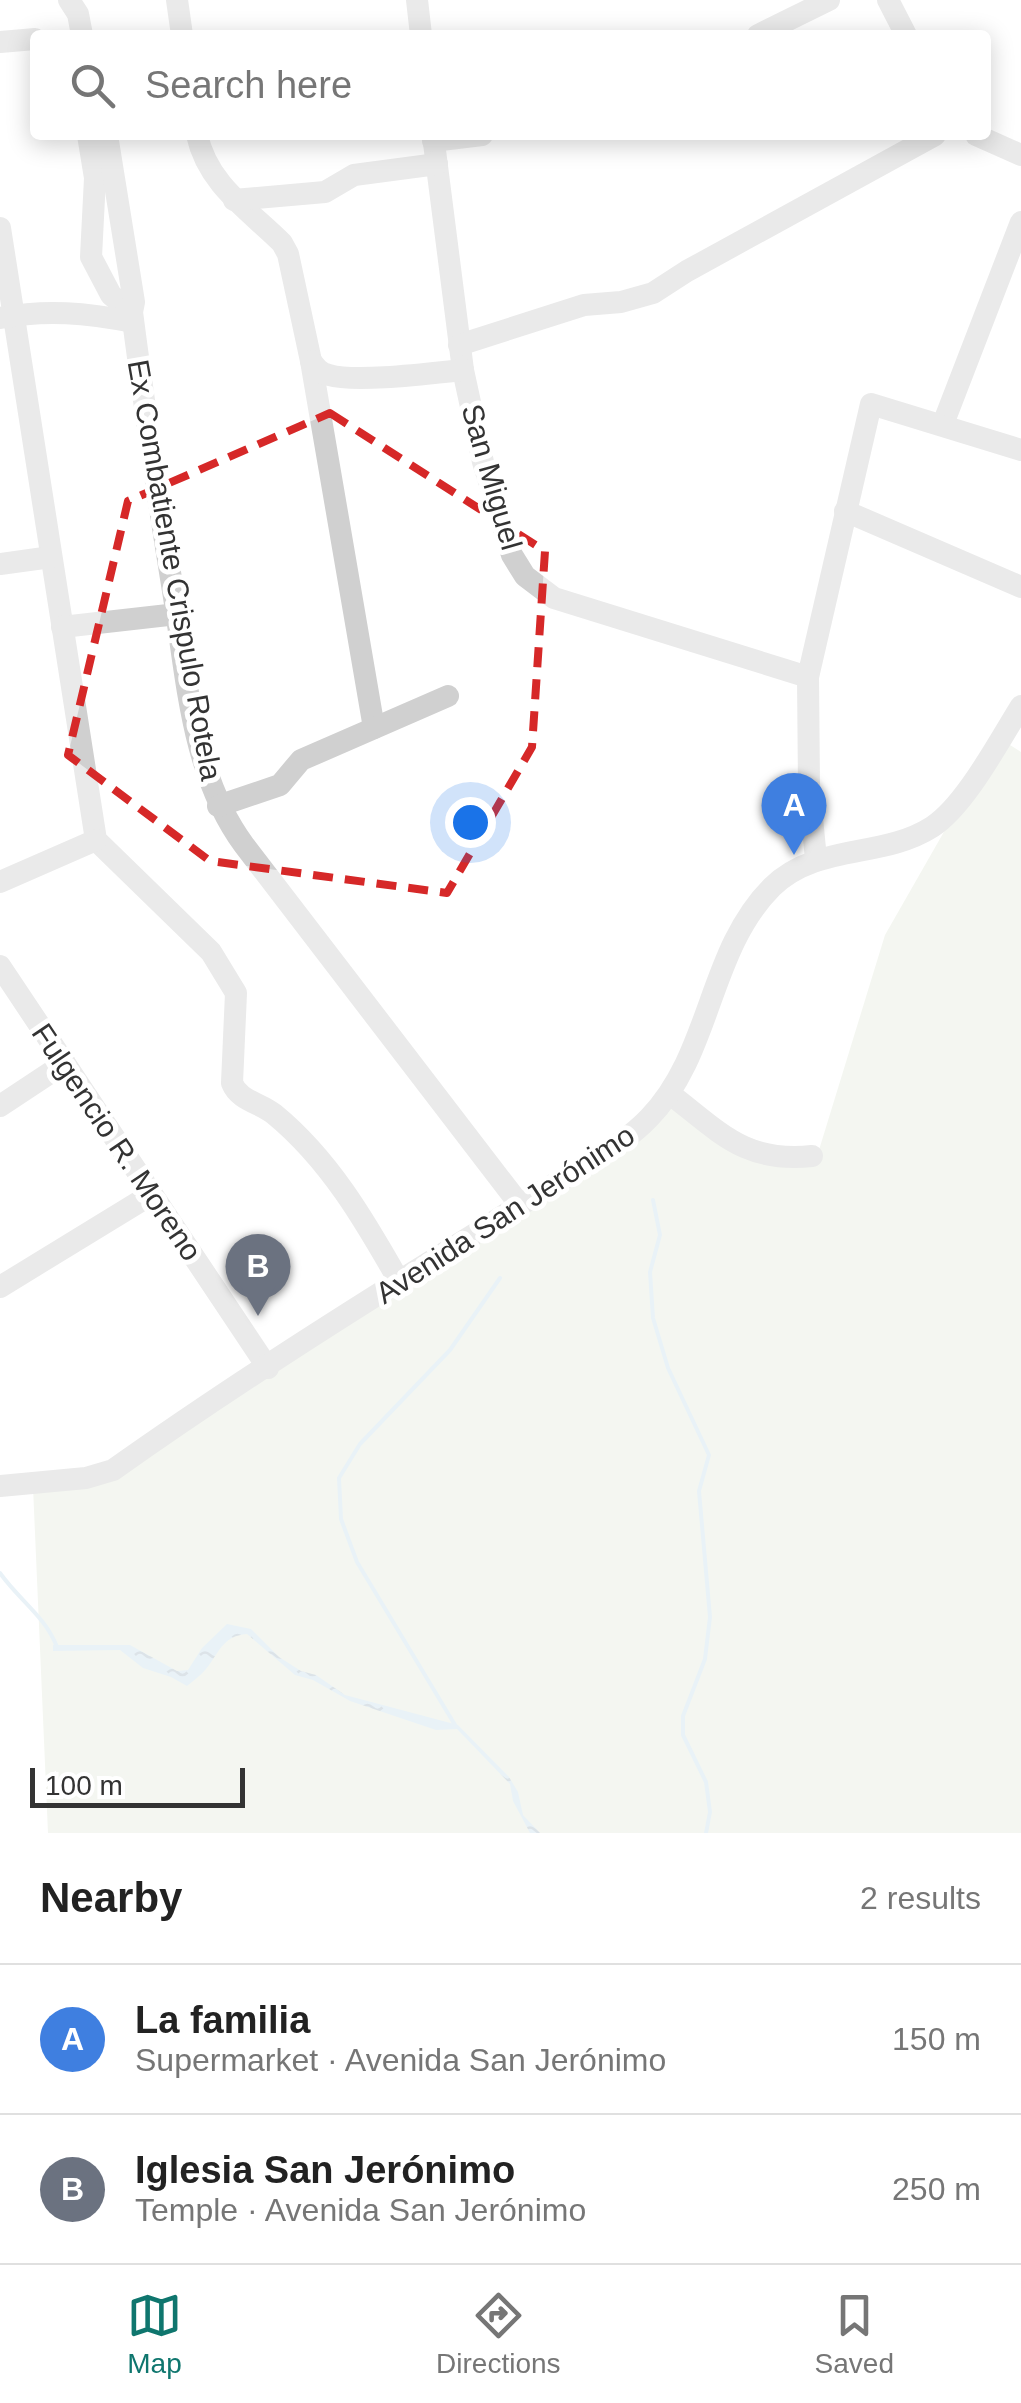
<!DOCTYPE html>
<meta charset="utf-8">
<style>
:root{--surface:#fff;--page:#f2f2f2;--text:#222;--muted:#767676;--line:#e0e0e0;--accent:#0f766e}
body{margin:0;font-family:Helvetica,sans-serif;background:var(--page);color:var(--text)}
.scale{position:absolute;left:30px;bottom:25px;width:215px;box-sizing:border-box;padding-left:10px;border:5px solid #333;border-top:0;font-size:28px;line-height:35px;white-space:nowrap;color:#333;-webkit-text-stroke:8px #fff;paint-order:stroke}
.you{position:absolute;left:470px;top:822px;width:35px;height:35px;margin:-25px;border:8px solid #fff;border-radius:50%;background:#1a73e8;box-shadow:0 0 0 15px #1a73e833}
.badge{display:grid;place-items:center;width:65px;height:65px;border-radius:50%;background:var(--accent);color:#fff;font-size:32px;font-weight:700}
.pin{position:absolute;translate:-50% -82px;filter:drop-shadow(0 2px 5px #0008)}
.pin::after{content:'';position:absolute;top:52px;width:35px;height:30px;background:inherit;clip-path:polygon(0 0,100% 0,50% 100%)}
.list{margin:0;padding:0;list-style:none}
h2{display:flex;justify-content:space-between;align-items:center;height:130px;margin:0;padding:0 40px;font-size:42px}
h2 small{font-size:32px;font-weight:400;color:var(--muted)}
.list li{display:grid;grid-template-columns:65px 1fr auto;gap:30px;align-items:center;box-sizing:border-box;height:150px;padding:0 40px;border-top:2px solid var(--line)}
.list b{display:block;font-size:38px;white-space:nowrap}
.list p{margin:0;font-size:32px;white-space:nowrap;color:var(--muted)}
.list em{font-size:32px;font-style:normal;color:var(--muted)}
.icon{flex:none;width:55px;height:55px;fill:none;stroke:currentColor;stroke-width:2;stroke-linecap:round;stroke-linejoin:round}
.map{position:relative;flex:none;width:1021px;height:1833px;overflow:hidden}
.search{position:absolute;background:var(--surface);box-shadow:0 5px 25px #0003;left:30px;right:30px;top:30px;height:110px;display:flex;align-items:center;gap:25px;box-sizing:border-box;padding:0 35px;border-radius:10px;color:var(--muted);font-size:38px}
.sheet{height:430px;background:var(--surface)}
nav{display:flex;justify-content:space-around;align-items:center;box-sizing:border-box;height:140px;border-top:2px solid var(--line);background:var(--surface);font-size:28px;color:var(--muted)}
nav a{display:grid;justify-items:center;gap:5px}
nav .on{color:var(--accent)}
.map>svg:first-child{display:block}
</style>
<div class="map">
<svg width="1021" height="1833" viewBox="0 0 1021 1833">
<defs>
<pattern id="water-ripples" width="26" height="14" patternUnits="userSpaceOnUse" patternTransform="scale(2.5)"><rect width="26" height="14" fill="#cfe2ee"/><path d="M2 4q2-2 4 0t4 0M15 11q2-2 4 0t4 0" fill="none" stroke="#b2c2cd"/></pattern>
</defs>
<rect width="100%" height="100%" fill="#fff"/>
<polygon fill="#e6ecdf" points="1010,745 1021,752 1021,1833 48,1833 33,1487 89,1483 667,1109 673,1108 815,1163 885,935 949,823"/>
<path fill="url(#water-ripples)" d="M227 1624 251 1629 279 1657 301 1671 316 1675 345 1695 458 1725 509 1777 518 1792 523 1815 540 1833H530L513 1801 510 1784 457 1729 436 1730 350 1701 313 1680 295 1675 247 1634C222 1636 219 1653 206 1669 200 1676 193 1681 187 1686L171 1677 143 1668 120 1650 53 1651V1645H130L177 1671 188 1670 202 1648Z"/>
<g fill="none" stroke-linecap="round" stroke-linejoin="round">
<g stroke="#cfe2ee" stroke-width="4">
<polyline points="653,1200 660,1235 650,1272 653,1318 668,1368 709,1455 699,1491 710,1617 705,1659 683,1716 683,1735 706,1782 710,1812 706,1833"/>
<path d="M0 1573C19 1600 45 1616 57 1647"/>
<polyline points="455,1725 357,1562 341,1519 339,1478 360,1444 450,1350 500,1278"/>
</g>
<g stroke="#d0d0d0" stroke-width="22">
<polyline points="69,0 78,14 82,35"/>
<polyline points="177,0 182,35"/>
<polyline points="417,0 421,35"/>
<polyline points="888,0 906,35"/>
<polyline points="758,35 829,0"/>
<polyline points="0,42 35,39"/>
<polyline points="88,135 95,178 91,257 111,295 132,312"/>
<path d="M107 135 134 302 132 312C144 405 158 498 173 591 187 677 191 773 244 845L520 1205"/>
<path d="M197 135C208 185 249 210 282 243L288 254 311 361 374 728"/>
<polyline points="433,135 463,370 483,462 512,555 525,576 554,598 808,677"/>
<polyline points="976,135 1021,155"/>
<polyline points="433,141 482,135"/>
<polyline points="234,200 325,192 354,175 437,164"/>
<path d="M0 228 96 840 211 952 236 993 232 1083C239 1101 261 1103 274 1114 329 1159 365 1221 399 1281"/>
<path d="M0 318C46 309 87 313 133 322"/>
<polyline points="459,345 584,305 621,302 653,293 687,271 935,135"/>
<path d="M311 361C316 368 320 373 329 375 356 383 433 373 463 370"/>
<polyline points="943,424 1021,222"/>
<polyline points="845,511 1021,587"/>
<polyline points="0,564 51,557"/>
<polyline points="62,627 177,614"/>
<polyline points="218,806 280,785 301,760 448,696"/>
<polyline points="816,859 809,787 808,677 871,404 1021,450"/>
<polyline points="0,882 96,840"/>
<polyline points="0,966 268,1368"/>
<path d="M670 1094C720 1132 744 1163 812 1156"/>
<polyline points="0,1106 65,1063"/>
<polyline points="0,1287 152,1194"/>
<path d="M0 1486 86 1478 113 1470C230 1387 352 1310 473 1235 507 1213 541 1192 576 1171 601 1155 628 1140 649 1118 712 1053 708 951 772 887 817 843 882 859 932 827 965 806 999 741 1021 706"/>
</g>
</g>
<path d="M0 0H1021V1833H0ZM330 413 545 551 532 747 447 893 210 861 68 755 128 501Z" fill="#fff" fill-opacity=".55" fill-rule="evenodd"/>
<path fill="none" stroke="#d62828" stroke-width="8" stroke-dasharray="20 12" stroke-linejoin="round" d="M330 413 545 551 532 747 447 893 210 861 68 755 128 501Z"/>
<g text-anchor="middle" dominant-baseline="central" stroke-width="10" stroke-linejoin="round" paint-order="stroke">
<g font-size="30" fill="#333" stroke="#fff">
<text transform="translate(492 477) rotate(74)">San Miguel</text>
<text transform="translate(175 570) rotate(80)">Ex Combatiente Crispulo Rotela</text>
<text transform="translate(117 1142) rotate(56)">Fulgencio R. Moreno</text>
<text transform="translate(505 1214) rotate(-33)">Avenida San Jerónimo</text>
</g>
</g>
</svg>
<div class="scale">100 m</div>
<div class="you"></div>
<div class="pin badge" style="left:794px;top:855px;background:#3f7fe0">A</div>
<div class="pin badge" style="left:258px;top:1316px;background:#6b7280">B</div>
<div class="search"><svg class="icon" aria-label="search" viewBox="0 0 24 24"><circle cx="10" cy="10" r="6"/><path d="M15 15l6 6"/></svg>Search here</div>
</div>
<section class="sheet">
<h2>Nearby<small>2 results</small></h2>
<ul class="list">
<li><span class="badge" style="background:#3f7fe0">A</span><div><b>La familia</b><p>Supermarket · Avenida San Jerónimo</p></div><em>150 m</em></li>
<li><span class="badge" style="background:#6b7280">B</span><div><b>Iglesia San Jerónimo</b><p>Temple · Avenida San Jerónimo</p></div><em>250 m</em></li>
</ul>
</section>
<nav>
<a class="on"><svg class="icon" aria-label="map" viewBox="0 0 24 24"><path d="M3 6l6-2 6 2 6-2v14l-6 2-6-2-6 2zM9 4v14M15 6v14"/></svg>Map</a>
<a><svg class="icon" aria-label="directions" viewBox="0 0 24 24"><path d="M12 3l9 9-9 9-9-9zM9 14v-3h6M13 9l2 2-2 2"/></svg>Directions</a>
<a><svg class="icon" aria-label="saved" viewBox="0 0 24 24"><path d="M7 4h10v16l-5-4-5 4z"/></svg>Saved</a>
</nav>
